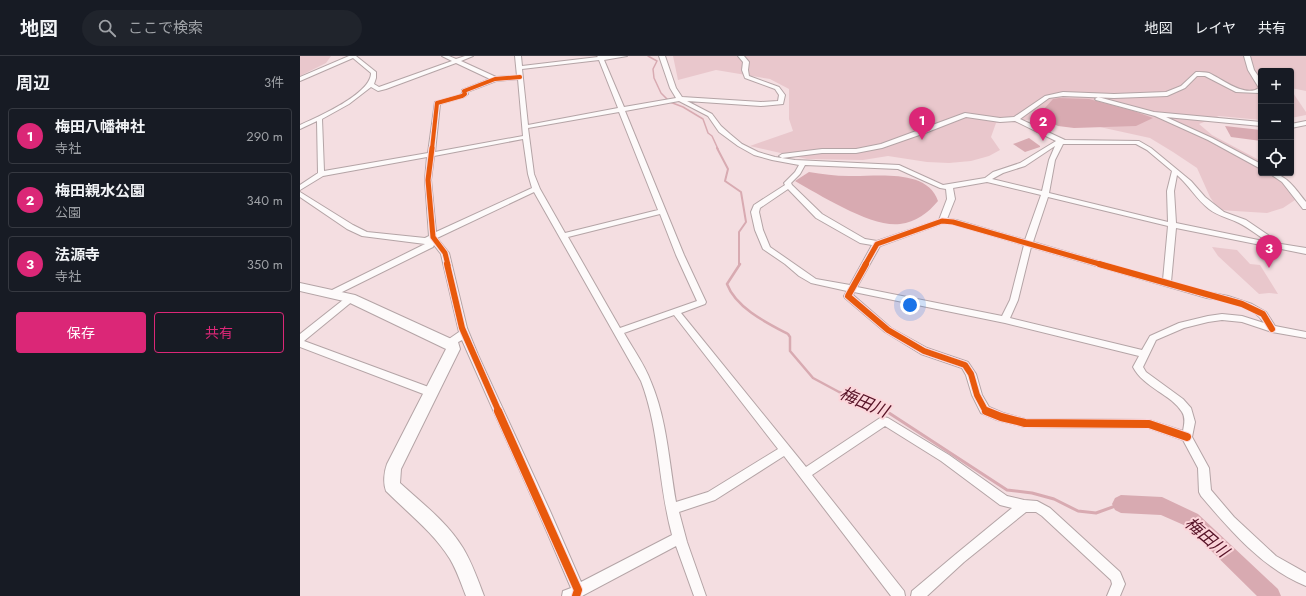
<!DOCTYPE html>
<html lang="ja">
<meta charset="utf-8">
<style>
:root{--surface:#171b24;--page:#20242c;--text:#f1f3f6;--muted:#9ea1a6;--line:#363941;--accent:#db2777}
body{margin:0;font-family:Jost,"Noto Sans JP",sans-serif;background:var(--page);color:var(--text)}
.controls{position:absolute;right:12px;top:12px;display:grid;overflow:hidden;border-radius:4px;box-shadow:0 1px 3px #0004}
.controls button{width:36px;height:36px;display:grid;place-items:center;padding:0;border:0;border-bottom:1px solid var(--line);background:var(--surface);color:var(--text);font:20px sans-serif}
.you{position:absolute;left:610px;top:249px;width:14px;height:14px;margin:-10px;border:3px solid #fff;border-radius:50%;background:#1a73e8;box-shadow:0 0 0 6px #1a73e833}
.badge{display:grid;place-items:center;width:26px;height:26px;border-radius:50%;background:var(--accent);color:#fff;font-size:13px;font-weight:700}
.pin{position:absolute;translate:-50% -33px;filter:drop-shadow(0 1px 2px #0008)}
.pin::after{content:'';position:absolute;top:21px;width:14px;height:12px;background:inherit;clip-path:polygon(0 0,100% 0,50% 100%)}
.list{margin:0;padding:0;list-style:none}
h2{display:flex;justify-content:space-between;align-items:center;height:52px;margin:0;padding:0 16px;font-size:17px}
h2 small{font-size:13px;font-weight:400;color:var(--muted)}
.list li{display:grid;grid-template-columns:26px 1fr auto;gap:12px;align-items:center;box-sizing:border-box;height:56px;margin:0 8px 8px;padding:0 8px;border:1px solid var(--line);border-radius:4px}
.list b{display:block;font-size:15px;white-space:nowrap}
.list p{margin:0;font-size:13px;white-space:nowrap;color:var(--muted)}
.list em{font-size:13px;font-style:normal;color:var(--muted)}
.actions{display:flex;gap:8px;padding:12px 16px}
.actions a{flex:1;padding:9px 0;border:1px solid var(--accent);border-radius:4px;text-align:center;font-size:14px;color:var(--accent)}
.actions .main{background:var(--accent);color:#fff}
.icon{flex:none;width:22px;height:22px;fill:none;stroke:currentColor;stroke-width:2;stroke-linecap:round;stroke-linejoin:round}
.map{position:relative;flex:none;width:1006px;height:540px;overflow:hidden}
header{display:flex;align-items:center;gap:24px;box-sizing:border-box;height:56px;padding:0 20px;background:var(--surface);border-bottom:1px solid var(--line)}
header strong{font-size:19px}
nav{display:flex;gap:22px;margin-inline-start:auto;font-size:14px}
.search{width:280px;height:36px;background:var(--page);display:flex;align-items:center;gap:10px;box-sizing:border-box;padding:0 14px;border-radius:22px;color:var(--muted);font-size:15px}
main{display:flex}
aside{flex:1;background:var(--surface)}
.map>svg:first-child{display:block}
</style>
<header>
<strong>地図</strong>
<div class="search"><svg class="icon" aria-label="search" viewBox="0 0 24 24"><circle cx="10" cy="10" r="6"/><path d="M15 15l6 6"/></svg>ここで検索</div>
<nav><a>地図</a><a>レイヤ</a><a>共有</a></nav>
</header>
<main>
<aside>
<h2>周辺<small>3件</small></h2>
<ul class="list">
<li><span class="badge">1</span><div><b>梅田八幡神社</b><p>寺社</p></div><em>290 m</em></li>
<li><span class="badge">2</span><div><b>梅田親水公園</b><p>公園</p></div><em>340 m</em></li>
<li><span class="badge">3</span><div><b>法源寺</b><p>寺社</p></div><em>350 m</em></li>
</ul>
<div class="actions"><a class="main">保存</a><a>共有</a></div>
</aside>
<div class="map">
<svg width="1006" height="540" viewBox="0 0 1006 540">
<rect width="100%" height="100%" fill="#f4dee1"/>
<g fill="#e9c7cc">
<polygon points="0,0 31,0 26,7 0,20"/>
<polygon points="373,0 1006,0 1006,35 991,32 991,15 961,15 961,64 919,60 899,68 912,79 961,105 961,117 977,117 988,127 998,142 983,152 967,157 919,154 910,141 897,112 873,96 850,82 777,66 755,62 736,63 696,67 691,81 700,94 689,100 671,105 649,107 627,106 588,100 563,104 507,103 450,90 493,75 489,63 489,33 470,23 416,14 378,24"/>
<polygon points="991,34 1006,56 1006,59 991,62"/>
<polygon points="912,191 937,194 950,208 960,209 978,238 969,237 959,238 918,200"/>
</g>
<g fill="#d8aab1">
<polygon points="759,42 789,43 834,55 853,62 836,70 774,72 758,70 740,61 735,55 744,53 753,43"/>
<polygon points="925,70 961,74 961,85 931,81"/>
<polygon points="729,82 740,90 740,91 725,96 713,88"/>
<path d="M509 116C522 118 535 120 549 120 575 121 627 112 638 145 628 157 616 166 600 168 572 172 520 139 495 125Z"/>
</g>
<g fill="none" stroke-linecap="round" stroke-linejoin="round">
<polyline stroke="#d8aab1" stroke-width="1.5" points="348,0 357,5 353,13 354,22 361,37 370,46 383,51 403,63 408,77 412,80 418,93"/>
<polyline stroke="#d8aab1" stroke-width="2" points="417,92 428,113 425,125 441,136 446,166 439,176 439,209"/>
<path stroke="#d8aab1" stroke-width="2.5" d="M440 208 427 228C436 252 467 267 488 278L490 281V295L513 322 539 336 567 345 587 356"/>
<polyline stroke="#d8aab1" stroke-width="3" points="586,355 707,434 732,437 754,443 778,455 796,457 821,448"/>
<polygon fill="#d8aab1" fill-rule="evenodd" points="821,439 862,441 898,458 978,533 981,540 957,540 886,470 861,459 821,457 815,454 812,448 815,442"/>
<g stroke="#b4a4a6" stroke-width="2">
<g id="street">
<path d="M49 0H56L76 16V22L74 28 79 31 152 5 142 0H149L156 3 165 0H173L161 5 196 21 217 20 215 0H221L222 10 298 1 297 0H327L304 4 324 51 376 42 370 32 359 0H365L376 32 382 41 461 46 478 45 479 39 475 33 445 22 442 14 443 6 438 0H444L449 6 448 14 449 20 479 31 485 39 483 48 461 50 387 45 412 58 421 70 430 78 442 88 458 96 475 101 495 104 599 109 643 129 685 122 693 116 720 107 756 85 715 65 700 66 666 61 625 77 582 92 556 97H522L482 102 479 100 482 98 522 93H556L581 88 665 57 700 62 714 61 745 40 763 36 814 38 866 36 881 30 896 16C900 16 905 16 909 17 922 23 945 42 959 32L948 14 944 0H950L954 14 961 24V36L959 37 936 36 905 20H897L885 32 867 40 814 42 763 40 749 42 720 63 765 84 839 85 851 92 891 125 905 141 924 156 946 164 981 188 1006 192V198L876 172 871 226 907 236 928 240 952 248 966 256 975 270 1006 276V282L972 276 942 266 922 264 908 266 884 272 856 284 843 311 846 316 883 343 891 352 895 366 892 381 909 412 911 434 934 461 976 500 1006 517V530C963 513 930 474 901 440L899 436 898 412 883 384 849 372 725 371 697 364 681 357 672 339 666 319 662 312 621 298 585 276 545 242 544 240 547 235 511 227 499 220 485 208 463 193 455 174 451 156 454 149 485 129 484 127 495 116 499 109 472 104 454 99 438 90 419 76 408 60 379 45 325 55 384 199 406 246 405 248 381 257 506 411 580 362 584 361 588 362 649 399 707 440 724 444 737 445 750 452 820 516 825 528 820 540H807L812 528 811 524 742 460 736 456H726L664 506 627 540H611L612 535 656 498 712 452 700 449 641 405 585 370 512 419 604 535 605 540H591L484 400 415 444 379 456 387 486 406 540H394L376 490 282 540H262L263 535 271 532 241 462 162 284 149 291 146 289 144 287 146 285 159 276 141 198 134 189 133 191 34 240H28L27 238 28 236 125 188 62 180 47 173 0 141V136L53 169 67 176 125 182 129 180 125 124 127 101 23 120 0 134V129L18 117 17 65 0 73V69C18 61 71 38 71 17L53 2 0 25V21ZM299 4 318 52 228 69 222 13ZM156 7 190 23 162 34V37L160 39 135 46 128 97 24 115 22 63 49 48 71 31 78 35 86 33ZM218 23 223 80 135 96 140 48 164 41 168 38 167 36 196 25ZM319 56 358 154 265 177 240 133 234 118 228 72ZM223 83 228 118 232 132 136 176 131 124 134 100ZM763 88H836L847 94 872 115 867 135 868 166 749 137 755 104ZM755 90 749 104 742 135 692 123 703 117 725 110ZM505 109 598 113 640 132 646 133 647 143 639 164 577 185 565 183 522 158 492 129 491 127 500 118ZM877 119C889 129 896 143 909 153 918 160 929 162 939 167 949 172 959 180 968 186L876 167 874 135ZM687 126 741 139 725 184 656 164 647 163 655 143 653 132ZM488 133 516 162 560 187 572 189 550 229 516 223 470 191 463 174 459 156 460 152ZM234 136 341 325C360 375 358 428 372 479L281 526 250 455 178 299 167 272 149 197 137 182ZM748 141 868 170 863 224 733 186ZM360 158 376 199 397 245 320 272 268 181ZM643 167 653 168 724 189 710 244 702 260 557 231 580 190ZM731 191 907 242C925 244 954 250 964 267L942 260 922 258 908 260 879 267 850 280 842 294 710 262 718 244ZM554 236 705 267 839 300 833 311C844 332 871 338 882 356 886 362 884 369 883 375L849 364 725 363 703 357 689 351 682 339 676 318 668 306 627 292 591 272 553 239ZM374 259 478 393 408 436 376 446C369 406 367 364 351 326 345 309 333 293 324 277Z"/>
<polygon points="798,41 854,56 961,66 961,70 866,61 912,82 961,108 961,113 908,84 855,60 796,44 795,43"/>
<polygon points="1006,65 1006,69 991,72 991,68"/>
<path d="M969 117C986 117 996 134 1006 146V153H1003L982 126Z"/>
<polygon points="51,239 54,240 55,242 54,244 4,285 134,333 135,336 134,339 130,340 126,339 0,291 0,278 48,240"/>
</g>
</g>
<g stroke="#b4a4a6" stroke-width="2">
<path id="secondary" d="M0 227 55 239 158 286 160 293 101 413 100 427C122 447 147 466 163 492 172 507 178 524 184 540H166C161 527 157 515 150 503 134 477 108 457 86 435 83 427 84 416 87 408L146 293 48 246 0 235Z"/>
</g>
<use href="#street" fill="#fdfafa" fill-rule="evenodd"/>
<use href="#secondary" fill="#fdfafa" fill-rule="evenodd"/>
<g stroke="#fcd6db" stroke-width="5.5">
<polyline id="cycleway-far3" points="132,93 137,47 162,40 165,38 164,35 195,23 220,21"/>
</g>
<g stroke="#fcd6db" stroke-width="7">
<g id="cycleway-far2">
<polyline points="132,92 128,124 133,181 145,197 148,209"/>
<polyline points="565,209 577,188 642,165 653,166 803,209"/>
</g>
</g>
<g stroke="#fcd6db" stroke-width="8">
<g id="cycleway-far1">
<polyline points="147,208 162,272 199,356"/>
<polyline points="566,208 548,240 588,274 624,295 665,309 671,318 677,339 685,354 689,356"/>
<polyline points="799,208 942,248 963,258 972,273"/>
</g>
</g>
<g stroke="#fcd6db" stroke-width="10">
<g id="cycleway">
<polyline points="198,355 278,534 276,540"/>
<polyline points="686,355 701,361 725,367 849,368 887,381"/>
</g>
</g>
<use href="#cycleway-far3" stroke="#e8590c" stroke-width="4"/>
<use href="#cycleway-far2" stroke="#e8590c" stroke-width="5"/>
<use href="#cycleway-far1" stroke="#e8590c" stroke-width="6"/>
<use href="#cycleway" stroke="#e8590c" stroke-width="8"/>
</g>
<g text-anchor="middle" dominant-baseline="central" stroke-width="4" stroke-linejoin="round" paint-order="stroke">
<g font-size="17" font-style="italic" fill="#561226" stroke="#fcd6db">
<text transform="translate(564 346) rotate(23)">梅田川</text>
<text transform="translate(907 481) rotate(41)">梅田川</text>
</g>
</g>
</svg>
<div class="controls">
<button>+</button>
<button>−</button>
<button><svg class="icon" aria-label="locate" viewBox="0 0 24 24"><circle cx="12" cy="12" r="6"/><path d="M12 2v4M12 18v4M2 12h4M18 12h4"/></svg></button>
</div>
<div class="you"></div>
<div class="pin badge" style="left:622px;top:84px">1</div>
<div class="pin badge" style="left:743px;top:85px">2</div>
<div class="pin badge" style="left:969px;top:212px">3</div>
</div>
</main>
